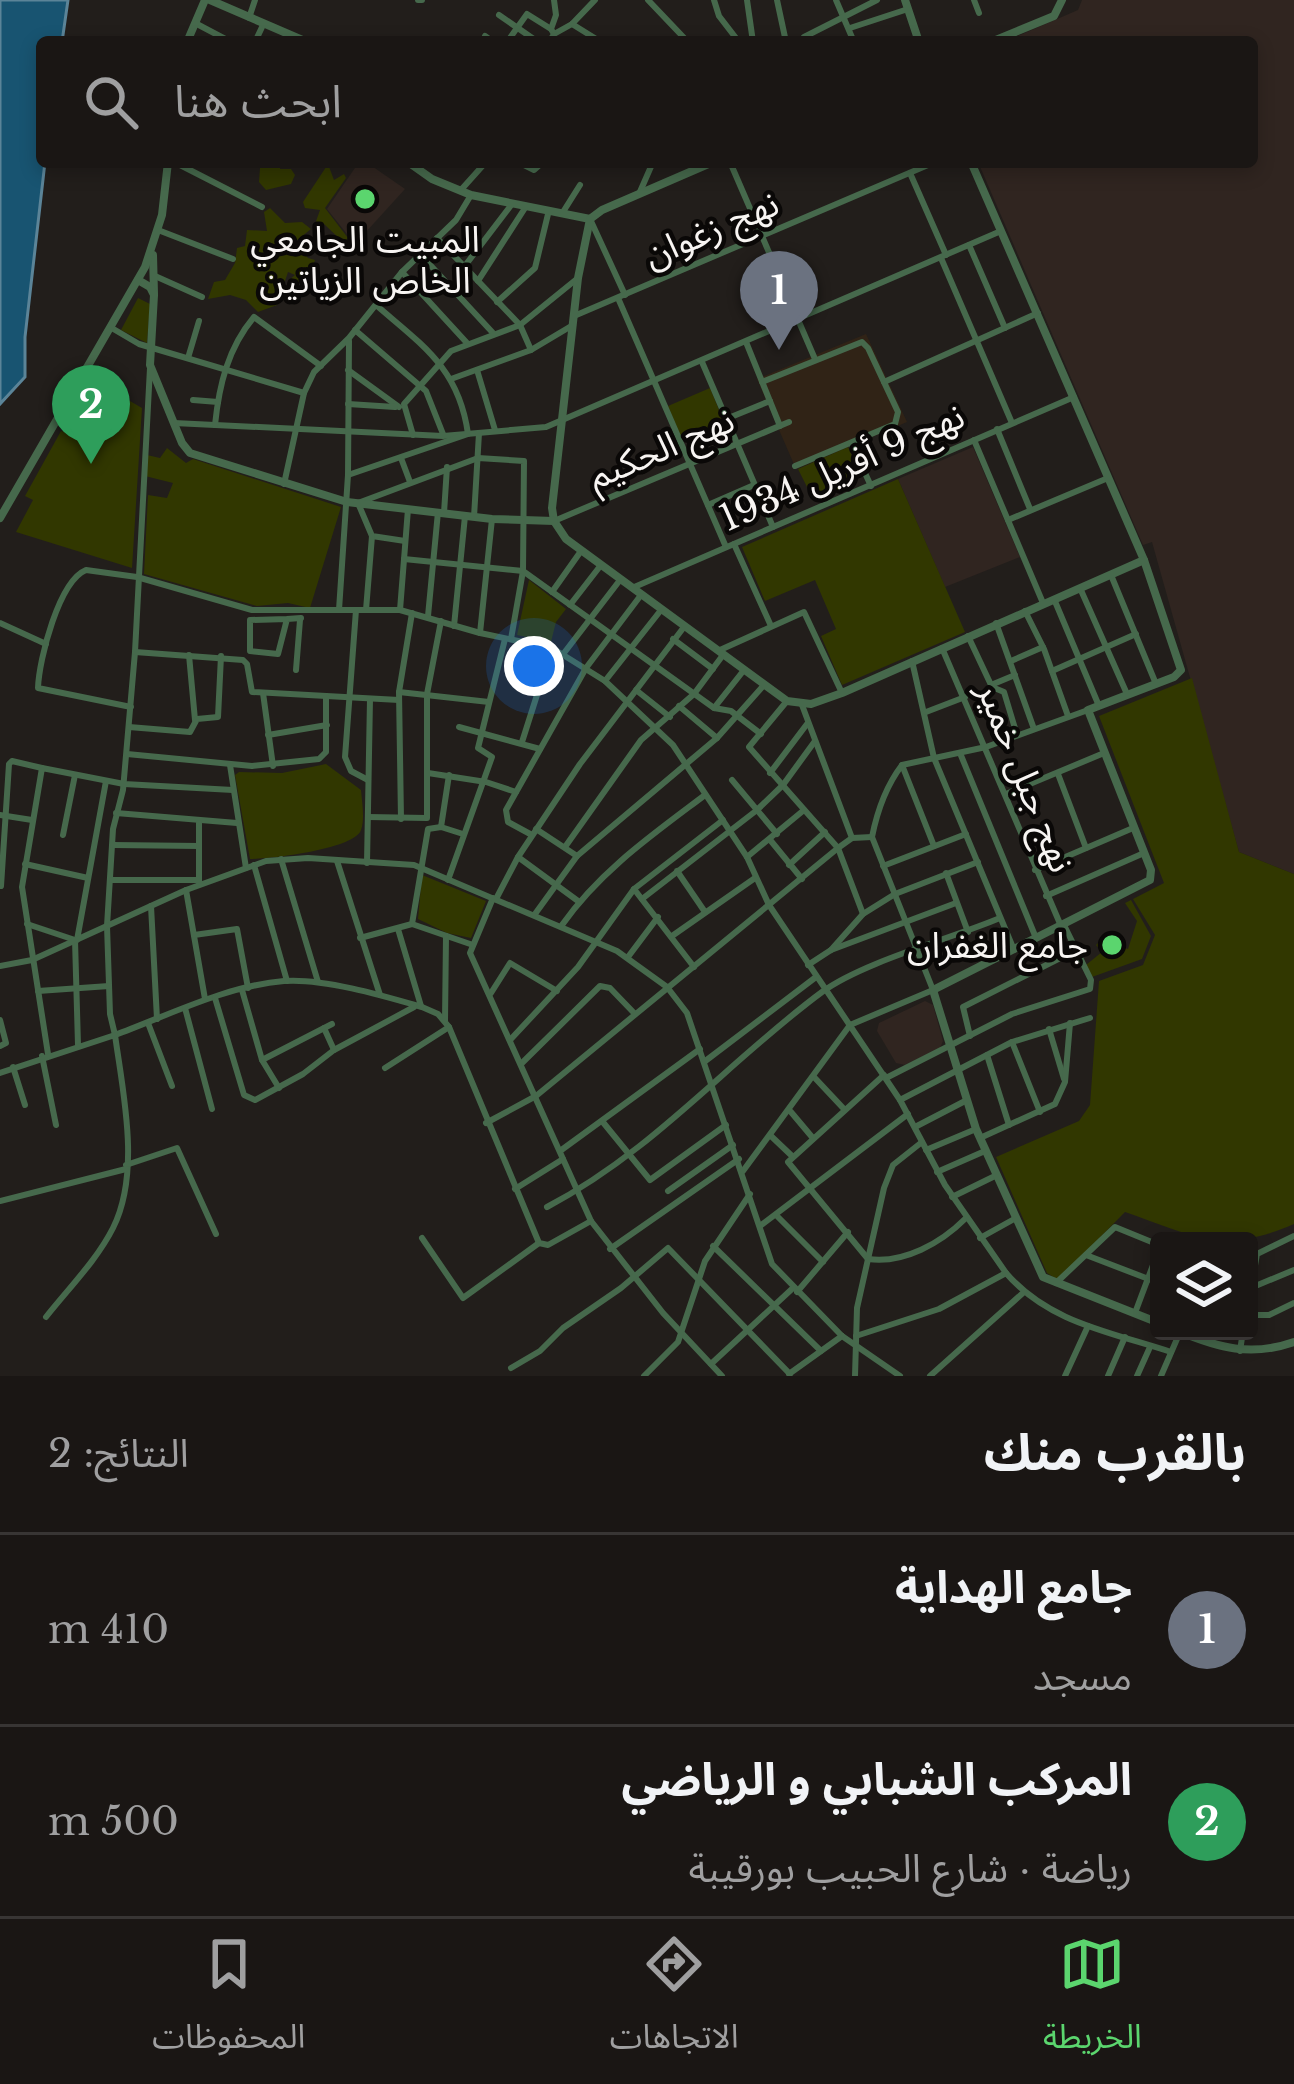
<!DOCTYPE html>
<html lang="ar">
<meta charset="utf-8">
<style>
:root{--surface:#1a1614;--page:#231f1d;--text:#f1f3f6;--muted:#9f9fa0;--line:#383534;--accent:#5bd56e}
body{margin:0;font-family:"Libre Baskerville","Noto Sans Arabic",serif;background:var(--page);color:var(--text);direction:rtl}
.controls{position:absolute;right:36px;bottom:36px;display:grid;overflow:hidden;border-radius:12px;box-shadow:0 6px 18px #0003}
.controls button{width:108px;height:108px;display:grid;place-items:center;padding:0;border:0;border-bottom:3px solid var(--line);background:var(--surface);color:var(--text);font:60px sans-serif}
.you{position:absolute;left:534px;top:666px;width:42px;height:42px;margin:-30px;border:9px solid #fff;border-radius:50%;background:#1a73e8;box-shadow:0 0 0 18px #1a73e833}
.badge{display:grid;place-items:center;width:78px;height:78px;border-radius:50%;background:var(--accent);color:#fff;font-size:39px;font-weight:700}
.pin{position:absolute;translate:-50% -99px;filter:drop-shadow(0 3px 6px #0008)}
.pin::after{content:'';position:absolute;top:63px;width:42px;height:36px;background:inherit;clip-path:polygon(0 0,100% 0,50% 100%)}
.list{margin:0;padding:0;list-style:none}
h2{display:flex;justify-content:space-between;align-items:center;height:156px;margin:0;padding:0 48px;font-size:51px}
h2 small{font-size:39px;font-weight:400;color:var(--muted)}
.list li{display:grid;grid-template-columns:78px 1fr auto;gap:36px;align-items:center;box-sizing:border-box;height:192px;padding:0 48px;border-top:3px solid var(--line)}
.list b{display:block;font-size:45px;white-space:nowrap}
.list p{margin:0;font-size:39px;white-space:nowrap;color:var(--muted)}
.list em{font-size:39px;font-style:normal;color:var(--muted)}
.icon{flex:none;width:66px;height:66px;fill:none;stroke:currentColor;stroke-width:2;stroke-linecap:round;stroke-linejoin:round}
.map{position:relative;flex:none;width:1294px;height:1376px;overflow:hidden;direction:ltr}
.search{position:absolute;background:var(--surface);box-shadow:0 6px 18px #0003;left:36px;right:36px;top:36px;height:132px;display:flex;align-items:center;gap:30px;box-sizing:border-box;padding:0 42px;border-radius:12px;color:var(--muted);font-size:45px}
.sheet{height:540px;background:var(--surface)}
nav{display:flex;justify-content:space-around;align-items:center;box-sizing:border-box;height:168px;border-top:3px solid var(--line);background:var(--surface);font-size:33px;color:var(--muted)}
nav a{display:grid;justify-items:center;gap:6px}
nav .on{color:var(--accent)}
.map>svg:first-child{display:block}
</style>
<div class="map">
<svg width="1294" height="1376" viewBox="0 0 1294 1376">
<rect width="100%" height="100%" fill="#221e1b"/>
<polygon fill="#302316" points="866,334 907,422 796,469 757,379"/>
<g fill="#302520">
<polygon points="1082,0 1294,0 1294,874 1239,852 1152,542 1143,545 978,162 1252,162 1252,42 1004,42 1078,10"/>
<polygon points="359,162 366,162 405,189 355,244 327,209"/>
<polygon points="973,447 1020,557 945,587 898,479"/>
<polygon points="925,1001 933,1005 943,1041 940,1048 905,1065 896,1063 877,1031 879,1023"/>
</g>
<g fill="#313700">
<polygon points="254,162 282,162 280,169 291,169 295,175 291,184 266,190 259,182 260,168"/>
<polygon points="328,164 334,180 344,174 346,178 325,208 348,238 344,243 323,223 315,224 320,210 305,208 303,202"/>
<polygon points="270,208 285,223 302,222 311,229 295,242 308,258 315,260 310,274 291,288 289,280 295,275 288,272 277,305 258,312 246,300 230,295 208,299 214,282 225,280 235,263 237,248 245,246 247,230 267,231 264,212"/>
<polygon points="138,298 150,304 147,343 121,330"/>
<polygon points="92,379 142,408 132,568 16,532 33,500 25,496 61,431 65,432"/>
<polygon points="710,388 724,422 682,440 668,406"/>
<polygon points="848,447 862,477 845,480 837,490 814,501 798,469"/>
<polygon points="167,448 186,463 193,459 341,507 310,608 288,603 257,606 144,574 148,495 167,498 173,483 145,476 147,455 160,458"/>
<polygon points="898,479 965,632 842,685 821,636 836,629 815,580 765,601 742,547"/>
<polygon points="529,580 566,609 556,622 551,642 517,635"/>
<path d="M1192 678 1239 852 1294 874V1224C1222 1255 1194 1236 1125 1212L1058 1280 1047 1273 996 1157 1079 1121 1090 1105 1099 981 1143 965 1155 935 1133 899 1164 883 1099 716Z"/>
<path d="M326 764 361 790C362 802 365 819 361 830 355 849 270 859 250 859L235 775 239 772 282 773Z"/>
<polygon points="422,875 486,901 471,938 447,933 418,919"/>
<polygon points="1131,900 1151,936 1142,959 1092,977 1086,965 1102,952 1096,945 1101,940 1128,949 1137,921 1125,903"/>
</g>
<polygon fill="#185471" stroke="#5b8498" stroke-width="3" points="0,0 68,0 62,42 42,42 45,162 25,337 25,377 0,404"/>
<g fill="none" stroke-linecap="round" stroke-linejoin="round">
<g stroke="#46694c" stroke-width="6">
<polyline points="418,0 422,0"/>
<polyline points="648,0 688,42"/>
<polyline points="714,0 719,16 739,42"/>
<polyline points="747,0 753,42"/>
<polyline points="777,0 786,42"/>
<polyline points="836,0 854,42"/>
<polyline points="974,0 979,13"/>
<polyline points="499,15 538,42"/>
<polyline points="249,18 255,0"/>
<polyline points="195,23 231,42"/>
<polyline points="572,24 601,42"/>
<polyline points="850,28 908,9"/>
<polyline points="554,34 572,24 595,0"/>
<polyline points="485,36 493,42"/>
<polyline points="804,37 877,0"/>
<polyline points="255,42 263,25"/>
<polyline points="507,42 527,14 551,29"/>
<polyline points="549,42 554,34 551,29 556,15 554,0"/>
<polyline points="906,42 917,38"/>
<polyline points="518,162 534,170 543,162"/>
<polyline points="730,162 815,359"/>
<polyline points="168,163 180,165 262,207"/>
<polyline points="910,173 946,255"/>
<polyline points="460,191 486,162"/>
<polyline points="639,194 653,162"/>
<polyline points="563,212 580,185"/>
<polyline points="590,219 625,295"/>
<polyline points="158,230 233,259"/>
<polyline points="437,238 520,325 531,350 451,379"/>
<polyline points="969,245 1005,328"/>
<polyline points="420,254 493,333"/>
<polyline points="941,258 1012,423"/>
<polyline points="464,267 512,204"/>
<polyline points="402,272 467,343"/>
<polyline points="155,276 202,297"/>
<polyline points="478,281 525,208"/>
<polyline points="618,298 726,547"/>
<polyline points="497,302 535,268 549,210"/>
<polyline points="574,316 935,162"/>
<polyline points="110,327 139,344 304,393"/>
<polyline points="355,330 426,391 443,434"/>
<polyline points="746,342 780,426"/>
<polyline points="531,350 573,325"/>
<polyline points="188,358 199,321"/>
<polyline points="702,362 773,527"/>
<path d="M150 368 135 652 123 790 113 829 107 926 110 1014 115 1035C169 1015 226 986 284 981 323 978 384 996 422 1007L438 1014 449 1027 539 1243 548 1245 591 1221"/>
<polyline points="348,370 399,407"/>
<polyline points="477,370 495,430"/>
<polyline points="762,382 862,342 868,348 898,412 895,424 795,466"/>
<polyline points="884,382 1038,313"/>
<polyline points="193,400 218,402"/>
<polyline points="348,404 395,407"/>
<polyline points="726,419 770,401"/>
<polyline points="174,423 443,436 546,427 1001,231"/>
<path d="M215 425C219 385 228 348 254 317L321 366"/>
<polyline points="997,429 1030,509"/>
<polyline points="413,435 404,404 451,351 520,325 578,278"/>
<polyline points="974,440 1043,603"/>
<polyline points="851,443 871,486"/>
<polyline points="401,458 410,482"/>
<path d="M348 475 468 434C459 368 422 345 376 305"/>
<polyline points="284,484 304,393 314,372 349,338 402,272 456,220 471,195"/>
<polyline points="708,505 754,485"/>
<polyline points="444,513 447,467"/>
<polyline points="474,517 479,433"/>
<polyline points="1008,520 1108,478"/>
<polyline points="554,521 789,422"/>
<polyline points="405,541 372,536 358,503 478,458 524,461 523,571 511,639"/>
<polyline points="734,544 771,626"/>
<polyline points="404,559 523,571 714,708 731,711 761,734"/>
<polyline points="1111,575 1156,684"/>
<polyline points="632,588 1074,397"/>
<polyline points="1080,588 1127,694"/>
<polyline points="552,592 581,551"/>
<polyline points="1054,599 1099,706"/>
<polyline points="570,605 601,565"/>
<polyline points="339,610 348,475 349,341"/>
<polyline points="356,610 345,757 351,771 368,780"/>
<polyline points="366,610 372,536"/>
<polyline points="400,610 408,509"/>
<polyline points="1025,611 1044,649 1068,716"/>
<polyline points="428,616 438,512"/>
<polyline points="287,619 250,620 250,651 278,654 287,619 301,618"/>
<polyline points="0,623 46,644"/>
<polyline points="996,623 1034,729"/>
<polyline points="454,626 465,516"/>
<polyline points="480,633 492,519"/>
<polyline points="968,636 992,687 1004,692 1017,735"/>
<polyline points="673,639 713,669"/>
<polyline points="942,648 1061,926"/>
<polyline points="720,650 804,612 842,693"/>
<polyline points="135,652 243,660 247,664 252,692 399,700"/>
<polyline points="564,653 620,580"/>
<polyline points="189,655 195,720"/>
<polyline points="912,661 934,758 1014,950"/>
<polyline points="1011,661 1043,647"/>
<polyline points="296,670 300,620"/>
<polyline points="1052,671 1136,634"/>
<polyline points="605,681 661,610"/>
<polyline points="991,685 1015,675"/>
<polyline points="636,690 670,717"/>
<polyline points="399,692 489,702"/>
<polyline points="263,693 273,766"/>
<polyline points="787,701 749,747 838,848 863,914"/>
<polyline points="802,705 852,838"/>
<polyline points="679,706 717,738"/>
<path d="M131 707 38 688C39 659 59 581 86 570L137 577 252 610H400L480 633 552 648 605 681 673 745 747 857 769 905 900 1100 945 1185 1006 1273 939 1309 856 1336"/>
<polyline points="714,708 744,670"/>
<polyline points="926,712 965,697"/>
<polyline points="129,727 190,732 197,719 218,717 221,656"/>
<polyline points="459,727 540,749"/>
<polyline points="268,735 327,725"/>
<polyline points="522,742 552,648"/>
<polyline points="960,753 1036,938"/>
<polyline points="127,754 252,766 319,759 326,752 326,696"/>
<polyline points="230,765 246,868"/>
<polyline points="902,765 934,846"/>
<polyline points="428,773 486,782 516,792"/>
<polyline points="770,773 807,724"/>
<polyline points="1058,774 1086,848"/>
<polyline points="732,780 777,834"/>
<polyline points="1006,794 1104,753"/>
<polyline points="116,813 237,823"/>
<polyline points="0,815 32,820"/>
<polyline points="368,817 427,818 427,694 441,621"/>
<polyline points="401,819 399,692 412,613"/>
<polyline points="441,827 449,775"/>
<polyline points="536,829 577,856"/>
<polyline points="63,835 75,775"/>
<polyline points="532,835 508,822 506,810 586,668 641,595"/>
<polyline points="771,841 802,879"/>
<polyline points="113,845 199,846"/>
<polyline points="565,847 641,740 694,694 723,655"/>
<polyline points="518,857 578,901"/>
<polyline points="747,857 804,810"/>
<polyline points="281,859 318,982"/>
<polyline points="337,861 380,995"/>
<polyline points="367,863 370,699"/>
<polyline points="25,864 88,878"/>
<polyline points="254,865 287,981"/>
<polyline points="789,865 825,832"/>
<polyline points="883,866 966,834"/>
<polyline points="1035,870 1133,828"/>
<polyline points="677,871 705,912"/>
<polyline points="946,873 968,932"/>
<polyline points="112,880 199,880"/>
<polyline points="448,880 492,757 478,748 505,639"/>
<polyline points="199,882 199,823"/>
<polyline points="1,886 9,764 12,761 42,768"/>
<polyline points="634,889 694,967"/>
<polyline points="186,890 205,999"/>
<polyline points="1046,896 1144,853"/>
<polyline points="493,898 470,953 591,1221 663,1313 722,1376"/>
<polyline points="496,899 518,857 580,764 684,627"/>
<polyline points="642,899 757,810 783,785 815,741"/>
<polyline points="151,906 157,1019"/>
<polyline points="535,914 577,856 717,738 764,685"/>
<polyline points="27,924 75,940 78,1045"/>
<polyline points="412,924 473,945"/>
<path d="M562 925C600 871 652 835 705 795"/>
<polyline points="398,929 421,1006"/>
<polyline points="194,935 237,929 248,988"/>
<polyline points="672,936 755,878"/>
<polyline points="360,938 412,924 428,829 441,827 463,834"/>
<polyline points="77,940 106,781"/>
<polyline points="831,950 863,914 895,894 978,862"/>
<polyline points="628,957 658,917"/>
<polyline points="808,965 831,950 956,903"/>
<polyline points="0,966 32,960 186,890 266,861 308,858 414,865 617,951 667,987 687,1013 772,1264 842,1336 900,1376"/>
<polyline points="242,990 262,1060 279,1088"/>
<polyline points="38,991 109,986"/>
<polyline points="491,993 510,963 557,991"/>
<polyline points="215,998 244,1095 255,1100 303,1074 334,1050 414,1007"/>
<polyline points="185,1008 212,1109"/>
<polyline points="0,1020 6,1043 0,1046"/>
<polyline points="445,1021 446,936"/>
<polyline points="148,1023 172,1086"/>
<polyline points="324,1028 334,1050"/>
<polyline points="1049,1029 1064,1079"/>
<polyline points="970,1036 963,1007 1076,950"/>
<polyline points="511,1039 578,967 634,889 723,820"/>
<polyline points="1012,1042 1040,1112"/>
<polyline points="48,1054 22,887 42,768 124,784 233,790"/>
<polyline points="987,1055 1009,1125"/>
<polyline points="42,1056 56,1125"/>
<polyline points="262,1060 332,1024"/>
<polyline points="704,1062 816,977"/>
<polyline points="522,1063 600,986 610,988 635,1014"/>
<polyline points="13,1067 25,1105"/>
<polyline points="385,1068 449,1027"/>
<path d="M0 1073 115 1035C123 1093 141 1172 113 1228 97 1260 68 1289 46 1317"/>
<path d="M884 1075 788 1162 868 1259C904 1264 941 1243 966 1218"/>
<polyline points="814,1077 844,1109"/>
<polyline points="886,1078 1012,1014 1090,989 1091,980 1064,925"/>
<polyline points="900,1100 1012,1042 1090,1018"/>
<polyline points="791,1112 812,1137"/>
<polyline points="602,1121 650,1180 726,1125"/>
<polyline points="486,1123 536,1096 838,848 852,838 872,837"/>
<polyline points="915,1127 967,1100"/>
<polyline points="771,1136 792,1156"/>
<polyline points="980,1138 1055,1104 1065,1082 1070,1023"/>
<polyline points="926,1150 976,1129"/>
<polyline points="560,1151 700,1049"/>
<polyline points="126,1165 177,1148 216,1234"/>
<path d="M743 1171 850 1025 933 990 872 837C877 812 886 786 902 765L986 747 1088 710"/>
<polyline points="937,1172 985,1151"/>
<polyline points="515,1189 563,1159"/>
<polyline points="668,1191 733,1145"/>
<polyline points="952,1197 997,1175"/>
<polyline points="0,1201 126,1169"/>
<path d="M547 1207C655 1150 726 1063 822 992 863 962 950 939 1000 918"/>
<polyline points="777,1216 823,1262"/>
<polyline points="760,1226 908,1114"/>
<polyline points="422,1238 463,1298 539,1243"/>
<polyline points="980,1238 1016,1218"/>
<polyline points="713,1246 821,1351"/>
<polyline points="610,1249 739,1159"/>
<polyline points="1086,1255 1159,1283"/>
<path d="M1006 1273C1049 1323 1111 1332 1171 1352"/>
<polyline points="1056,1283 1115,1227 1159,1245"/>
<polyline points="1253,1287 1294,1270"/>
<polyline points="797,1292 848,1232"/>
<polyline points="1249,1300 1257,1254 1294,1236"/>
<polyline points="1135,1313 1159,1249"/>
<polyline points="1249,1315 1269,1315 1294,1303"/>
<polyline points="1209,1343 1211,1331"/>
<polyline points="1240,1351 1243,1331"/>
<polyline points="711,1364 793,1288"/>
<polyline points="511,1368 540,1351 563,1328 621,1288 668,1248 790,1374"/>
<polyline points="789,1374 842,1336"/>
<polyline points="644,1376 678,1342 705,1261 750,1194"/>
<polyline points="855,1376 857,1308 884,1188 893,1165 922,1142"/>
<polyline points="930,1376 1024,1292"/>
<polyline points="1065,1376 1088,1326"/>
<polyline points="1108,1376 1125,1337"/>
<polyline points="1137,1376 1150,1347"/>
<polyline points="1161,1376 1180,1332"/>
</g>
<g stroke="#46694c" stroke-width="8">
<polyline points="210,0 307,42"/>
<polyline points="905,0 919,42"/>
<polyline points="187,42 205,0"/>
<polyline points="991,42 1054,16 1062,0"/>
<polyline points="408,162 432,179 471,195 590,219"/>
<polyline points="713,162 602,210 590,219 578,278 552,508 554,521 566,539 787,701 811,704 842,693 1144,560 971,162"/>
<polyline points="153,255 154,294"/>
<polyline points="138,280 150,287 154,295 150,365 182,443 190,453 347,502 492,519 554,521"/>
<polyline points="0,518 145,267 162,215 168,162"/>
<polyline points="1144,560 1181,670 1174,677 1088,710 1151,870 1150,880 933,990 976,1129 1043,1277 1159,1323"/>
<path d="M1178 1331C1219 1348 1251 1357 1294 1342"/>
</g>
</g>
<g fill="#5bd56e" stroke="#0a0807" stroke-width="4.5">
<circle cx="365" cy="199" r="12"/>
<circle cx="1112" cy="945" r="12"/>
</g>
<g text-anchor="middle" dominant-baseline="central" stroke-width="9" stroke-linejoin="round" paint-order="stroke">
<g font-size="36" fill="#f7f4f2" stroke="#0a0807">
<text transform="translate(711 229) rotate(-23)">نهج زغوان</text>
<text transform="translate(661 448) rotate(-23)">نهج الحكيم</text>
<text transform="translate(842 467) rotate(-24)">نهج 9 أفريل 1934</text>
<text transform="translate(1026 777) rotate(68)">نهج جبل خمير</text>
</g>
<g font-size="36" fill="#f7f4f2" stroke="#0a0807">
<text x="365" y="239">المبيت الجامعي<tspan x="365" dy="41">الخاص الزياتين</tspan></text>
<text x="1088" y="945" text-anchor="end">جامع الغفران</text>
</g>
</g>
</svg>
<div class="controls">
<button><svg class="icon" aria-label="layers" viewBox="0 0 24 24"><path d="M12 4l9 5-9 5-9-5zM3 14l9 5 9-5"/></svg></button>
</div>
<div class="you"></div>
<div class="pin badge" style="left:779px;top:350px;background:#6b7280">1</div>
<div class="pin badge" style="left:91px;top:464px;background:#2e9e5b">2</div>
<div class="search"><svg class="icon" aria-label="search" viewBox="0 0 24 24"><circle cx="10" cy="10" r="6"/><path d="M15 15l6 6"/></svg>ابحث هنا</div>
</div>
<section class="sheet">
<h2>بالقرب منك<small>النتائج: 2</small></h2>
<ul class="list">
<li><span class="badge" style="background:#6b7280">1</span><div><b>جامع الهداية</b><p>مسجد</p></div><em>410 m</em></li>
<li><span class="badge" style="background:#2e9e5b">2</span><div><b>المركب الشبابي و الرياضي</b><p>رياضة · شارع الحبيب بورقيبة</p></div><em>500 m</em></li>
</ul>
</section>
<nav>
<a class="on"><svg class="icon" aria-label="map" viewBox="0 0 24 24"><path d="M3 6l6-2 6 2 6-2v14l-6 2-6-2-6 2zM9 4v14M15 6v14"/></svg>الخريطة</a>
<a><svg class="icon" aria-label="directions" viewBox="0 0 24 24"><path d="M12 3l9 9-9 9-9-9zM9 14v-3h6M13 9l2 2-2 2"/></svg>الاتجاهات</a>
<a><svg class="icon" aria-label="saved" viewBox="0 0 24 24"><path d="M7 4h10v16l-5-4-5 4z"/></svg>المحفوظات</a>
</nav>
